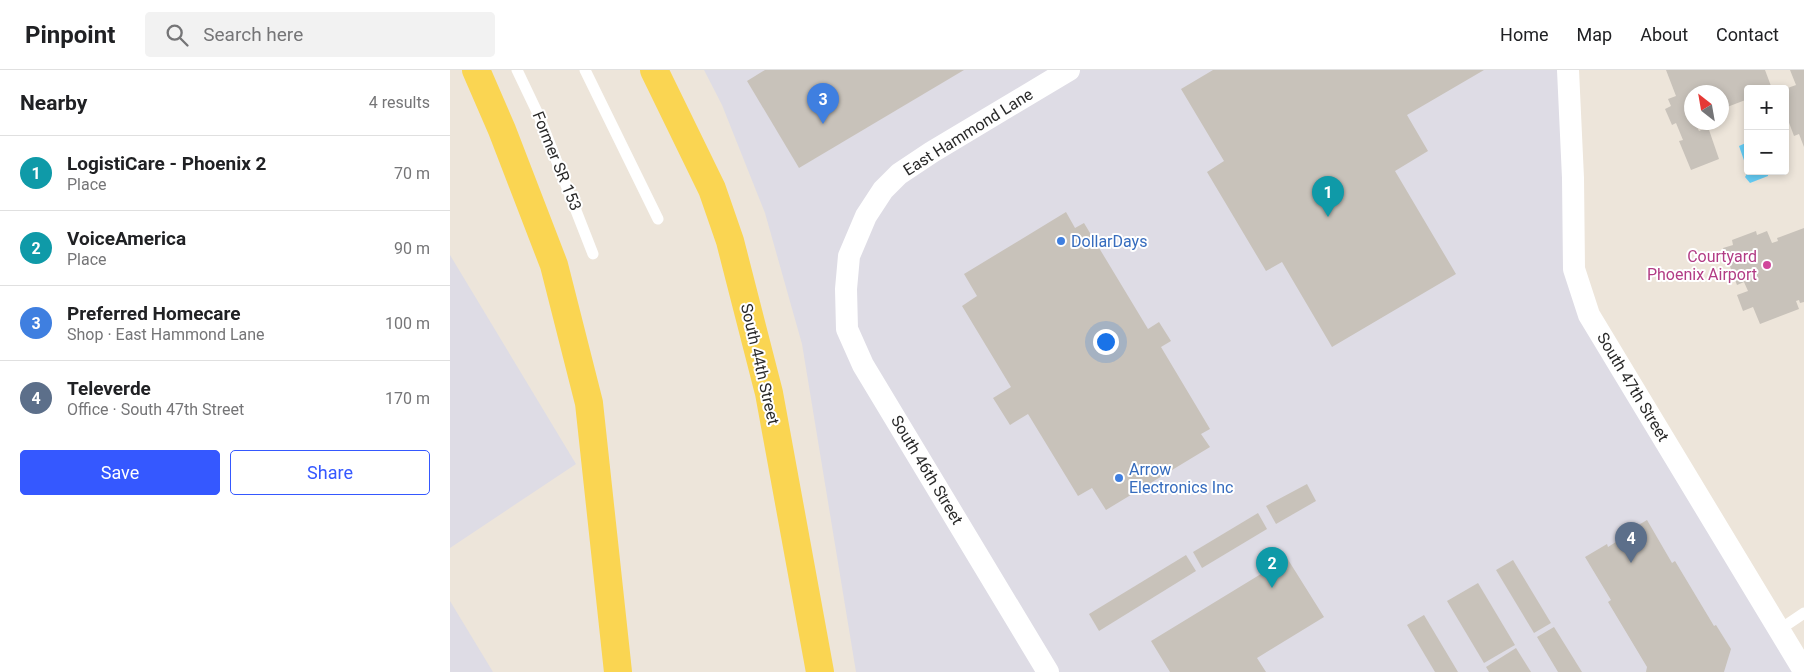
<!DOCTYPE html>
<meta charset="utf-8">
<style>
:root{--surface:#fff;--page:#f2f2f2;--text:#202124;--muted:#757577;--line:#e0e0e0;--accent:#3558ff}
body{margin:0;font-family:Roboto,sans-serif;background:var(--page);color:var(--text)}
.controls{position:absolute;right:15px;top:15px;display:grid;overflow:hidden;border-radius:5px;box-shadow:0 2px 8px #0003}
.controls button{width:45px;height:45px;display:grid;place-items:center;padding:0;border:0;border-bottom:1px solid var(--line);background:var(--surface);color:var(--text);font:25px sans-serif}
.compass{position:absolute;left:1234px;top:15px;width:45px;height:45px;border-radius:50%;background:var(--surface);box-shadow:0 2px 8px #0003;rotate:329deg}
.you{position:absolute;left:655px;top:271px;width:18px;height:18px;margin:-12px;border:4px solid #fff;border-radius:50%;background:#1a73e8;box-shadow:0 0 0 8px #1a73e833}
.badge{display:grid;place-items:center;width:32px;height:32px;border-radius:50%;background:var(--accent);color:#fff;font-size:16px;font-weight:700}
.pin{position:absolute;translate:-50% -41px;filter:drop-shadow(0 1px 2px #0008)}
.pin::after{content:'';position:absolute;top:26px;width:18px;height:15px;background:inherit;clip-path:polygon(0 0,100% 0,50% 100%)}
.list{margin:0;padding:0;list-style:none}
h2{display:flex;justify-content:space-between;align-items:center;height:65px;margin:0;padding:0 20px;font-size:21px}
h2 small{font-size:16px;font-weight:400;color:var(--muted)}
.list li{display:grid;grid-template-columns:32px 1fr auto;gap:15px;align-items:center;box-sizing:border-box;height:75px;padding:0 20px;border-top:1px solid var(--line)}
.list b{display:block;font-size:19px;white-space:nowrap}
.list p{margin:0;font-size:16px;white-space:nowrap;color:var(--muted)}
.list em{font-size:16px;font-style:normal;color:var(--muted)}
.actions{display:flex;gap:10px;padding:15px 20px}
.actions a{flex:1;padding:11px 0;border:1px solid var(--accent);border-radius:5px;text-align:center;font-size:18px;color:var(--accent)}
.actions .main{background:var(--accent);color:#fff}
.icon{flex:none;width:28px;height:28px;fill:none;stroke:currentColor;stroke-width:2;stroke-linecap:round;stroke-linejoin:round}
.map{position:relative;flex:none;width:1354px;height:602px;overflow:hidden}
header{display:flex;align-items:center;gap:30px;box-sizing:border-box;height:70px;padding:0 25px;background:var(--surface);border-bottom:1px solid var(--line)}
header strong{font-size:24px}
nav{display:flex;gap:28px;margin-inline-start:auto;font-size:18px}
.search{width:350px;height:45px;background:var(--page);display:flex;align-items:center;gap:12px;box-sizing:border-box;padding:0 18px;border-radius:5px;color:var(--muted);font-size:19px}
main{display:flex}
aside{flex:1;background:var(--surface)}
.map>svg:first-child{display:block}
</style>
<header>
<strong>Pinpoint</strong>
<div class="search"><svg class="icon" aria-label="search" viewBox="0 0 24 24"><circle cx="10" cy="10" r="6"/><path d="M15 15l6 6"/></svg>Search here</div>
<nav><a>Home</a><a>Map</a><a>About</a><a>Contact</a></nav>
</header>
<main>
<aside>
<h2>Nearby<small>4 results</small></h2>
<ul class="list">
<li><span class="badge" style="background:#0f9aa8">1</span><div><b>LogistiCare - Phoenix 2</b><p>Place</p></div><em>70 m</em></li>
<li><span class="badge" style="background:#0f9aa8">2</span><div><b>VoiceAmerica</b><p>Place</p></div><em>90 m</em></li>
<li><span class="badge" style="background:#3f7fe0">3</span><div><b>Preferred Homecare</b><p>Shop · East Hammond Lane</p></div><em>100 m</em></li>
<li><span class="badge" style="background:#5c6f8a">4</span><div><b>Televerde</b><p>Office · South 47th Street</p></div><em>170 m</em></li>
</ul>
<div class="actions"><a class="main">Save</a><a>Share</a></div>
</aside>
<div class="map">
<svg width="1354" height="602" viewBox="0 0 1354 602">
<rect width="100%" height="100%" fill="#ede5da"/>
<g fill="#dedce5">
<polygon points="254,0 1118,0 1124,199 1354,602 406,602 352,274 315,143 272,35"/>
<polygon points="0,185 126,394 0,478"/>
<polygon points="0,531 43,602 0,602"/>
</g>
<polygon fill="#65cef7" points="1298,72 1298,101 1318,101 1318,106 1300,113 1295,107 1298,102 1289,76"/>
<g fill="#c8c2ba">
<polygon points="315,0 514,0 349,98 297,11"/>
<polygon points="763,0 1034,0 957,45 978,81 945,101 1006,204 882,277 832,192 816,201 757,102 774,91 731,19"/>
<polygon points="1216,0 1315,0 1321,16 1314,19 1298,19 1298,29 1272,39 1272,22 1242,22 1242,52 1245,52 1249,61 1258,57 1269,89 1241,100 1229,71 1233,70 1226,53 1222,55 1215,39 1221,36 1218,29 1226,26"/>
<polygon points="1340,0 1354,0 1354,77 1349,64 1344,66 1335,42 1335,34 1338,33 1335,27 1335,19 1346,15"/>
<polygon points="616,142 625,158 634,153 698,259 709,252 721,271 711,277 760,359 751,364 760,377 656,440 642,418 628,426 578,344 560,355 543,328 561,317 512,236 527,226 514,204"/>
<polygon points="1354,158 1354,232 1350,233 1349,230 1346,231 1349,239 1310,254 1303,237 1293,241 1287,225 1298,221 1294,212 1287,215 1273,178 1283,175 1282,170 1306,161 1307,165 1317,161 1322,173 1328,171 1327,168"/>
<polygon points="857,414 866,431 826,454 816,436"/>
<polygon points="808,443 817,459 752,498 743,482"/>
<polygon points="1197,450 1222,493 1225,491 1264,556 1266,555 1281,579 1274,602 1196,602 1197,597 1158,532 1161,530 1135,487 1157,474 1158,477 1177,465 1175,463"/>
<polygon points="736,485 746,501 649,561 639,544"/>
<polygon points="837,488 874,547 807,588 816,602 720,602 701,571"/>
<polygon points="1063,490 1101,553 1084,563 1046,500"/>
<polygon points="1028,513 1065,575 1034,593 997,531"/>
<polygon points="974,545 1008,602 985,602 957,555"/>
<polygon points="1104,557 1132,602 1108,602 1087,567"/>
<polygon points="1066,578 1081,602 1039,602 1036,597"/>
</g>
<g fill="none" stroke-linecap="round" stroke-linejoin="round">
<g stroke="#fff" stroke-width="11">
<polyline points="67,0 89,46 143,184"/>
<polyline points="135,0 208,149"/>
<polyline points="1329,560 1354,543"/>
</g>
<g stroke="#fff" stroke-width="22">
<polyline points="1118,0 1123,108 1124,199 1139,245 1354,601"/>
<polyline points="598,602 413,295 397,259 396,219 399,186 416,146 433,120 449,104 482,82 619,0"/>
</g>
<g stroke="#fad552" stroke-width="28">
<polyline points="26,0 52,60 104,195 139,333 168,602"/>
<polyline points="204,0 262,119 280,171 319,323 370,602"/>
</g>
</g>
<g fill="#3f7fe0" stroke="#fff" stroke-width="2">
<circle cx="611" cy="171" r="5"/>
<circle cx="669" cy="408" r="5"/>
</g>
<circle fill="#d1479c" stroke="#fff" stroke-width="2" cx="1317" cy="195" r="5"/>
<g text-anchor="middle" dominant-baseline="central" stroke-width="4" stroke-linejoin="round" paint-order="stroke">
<g font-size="16" fill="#2a2a2a" stroke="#fff">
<text transform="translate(518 62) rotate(-32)">East Hammond Lane</text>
<text transform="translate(107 91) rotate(68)">Former SR 153</text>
<text transform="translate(310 294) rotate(77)">South 44th Street</text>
<text transform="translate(1183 317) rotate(59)">South 47th Street</text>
<text transform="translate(477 400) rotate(59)">South 46th Street</text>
</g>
<g font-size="16" fill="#366cbe" stroke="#fff" text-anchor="start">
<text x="621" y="171">DollarDays</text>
<text x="679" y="399">Arrow<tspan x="679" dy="18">Electronics Inc</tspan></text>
</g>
<g font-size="16" fill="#b23c85" stroke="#fff" text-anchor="end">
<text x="1307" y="186">Courtyard<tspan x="1307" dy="18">Phoenix Airport</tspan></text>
</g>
</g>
</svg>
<div class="controls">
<button>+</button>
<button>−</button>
</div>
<svg class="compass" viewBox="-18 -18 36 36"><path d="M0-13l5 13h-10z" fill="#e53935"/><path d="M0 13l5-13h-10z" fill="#757577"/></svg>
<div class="you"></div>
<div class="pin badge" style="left:878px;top:147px;background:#0f9aa8">1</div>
<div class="pin badge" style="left:822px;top:518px;background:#0f9aa8">2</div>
<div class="pin badge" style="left:373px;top:54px;background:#3f7fe0">3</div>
<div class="pin badge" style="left:1181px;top:493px;background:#5c6f8a">4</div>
</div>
</main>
